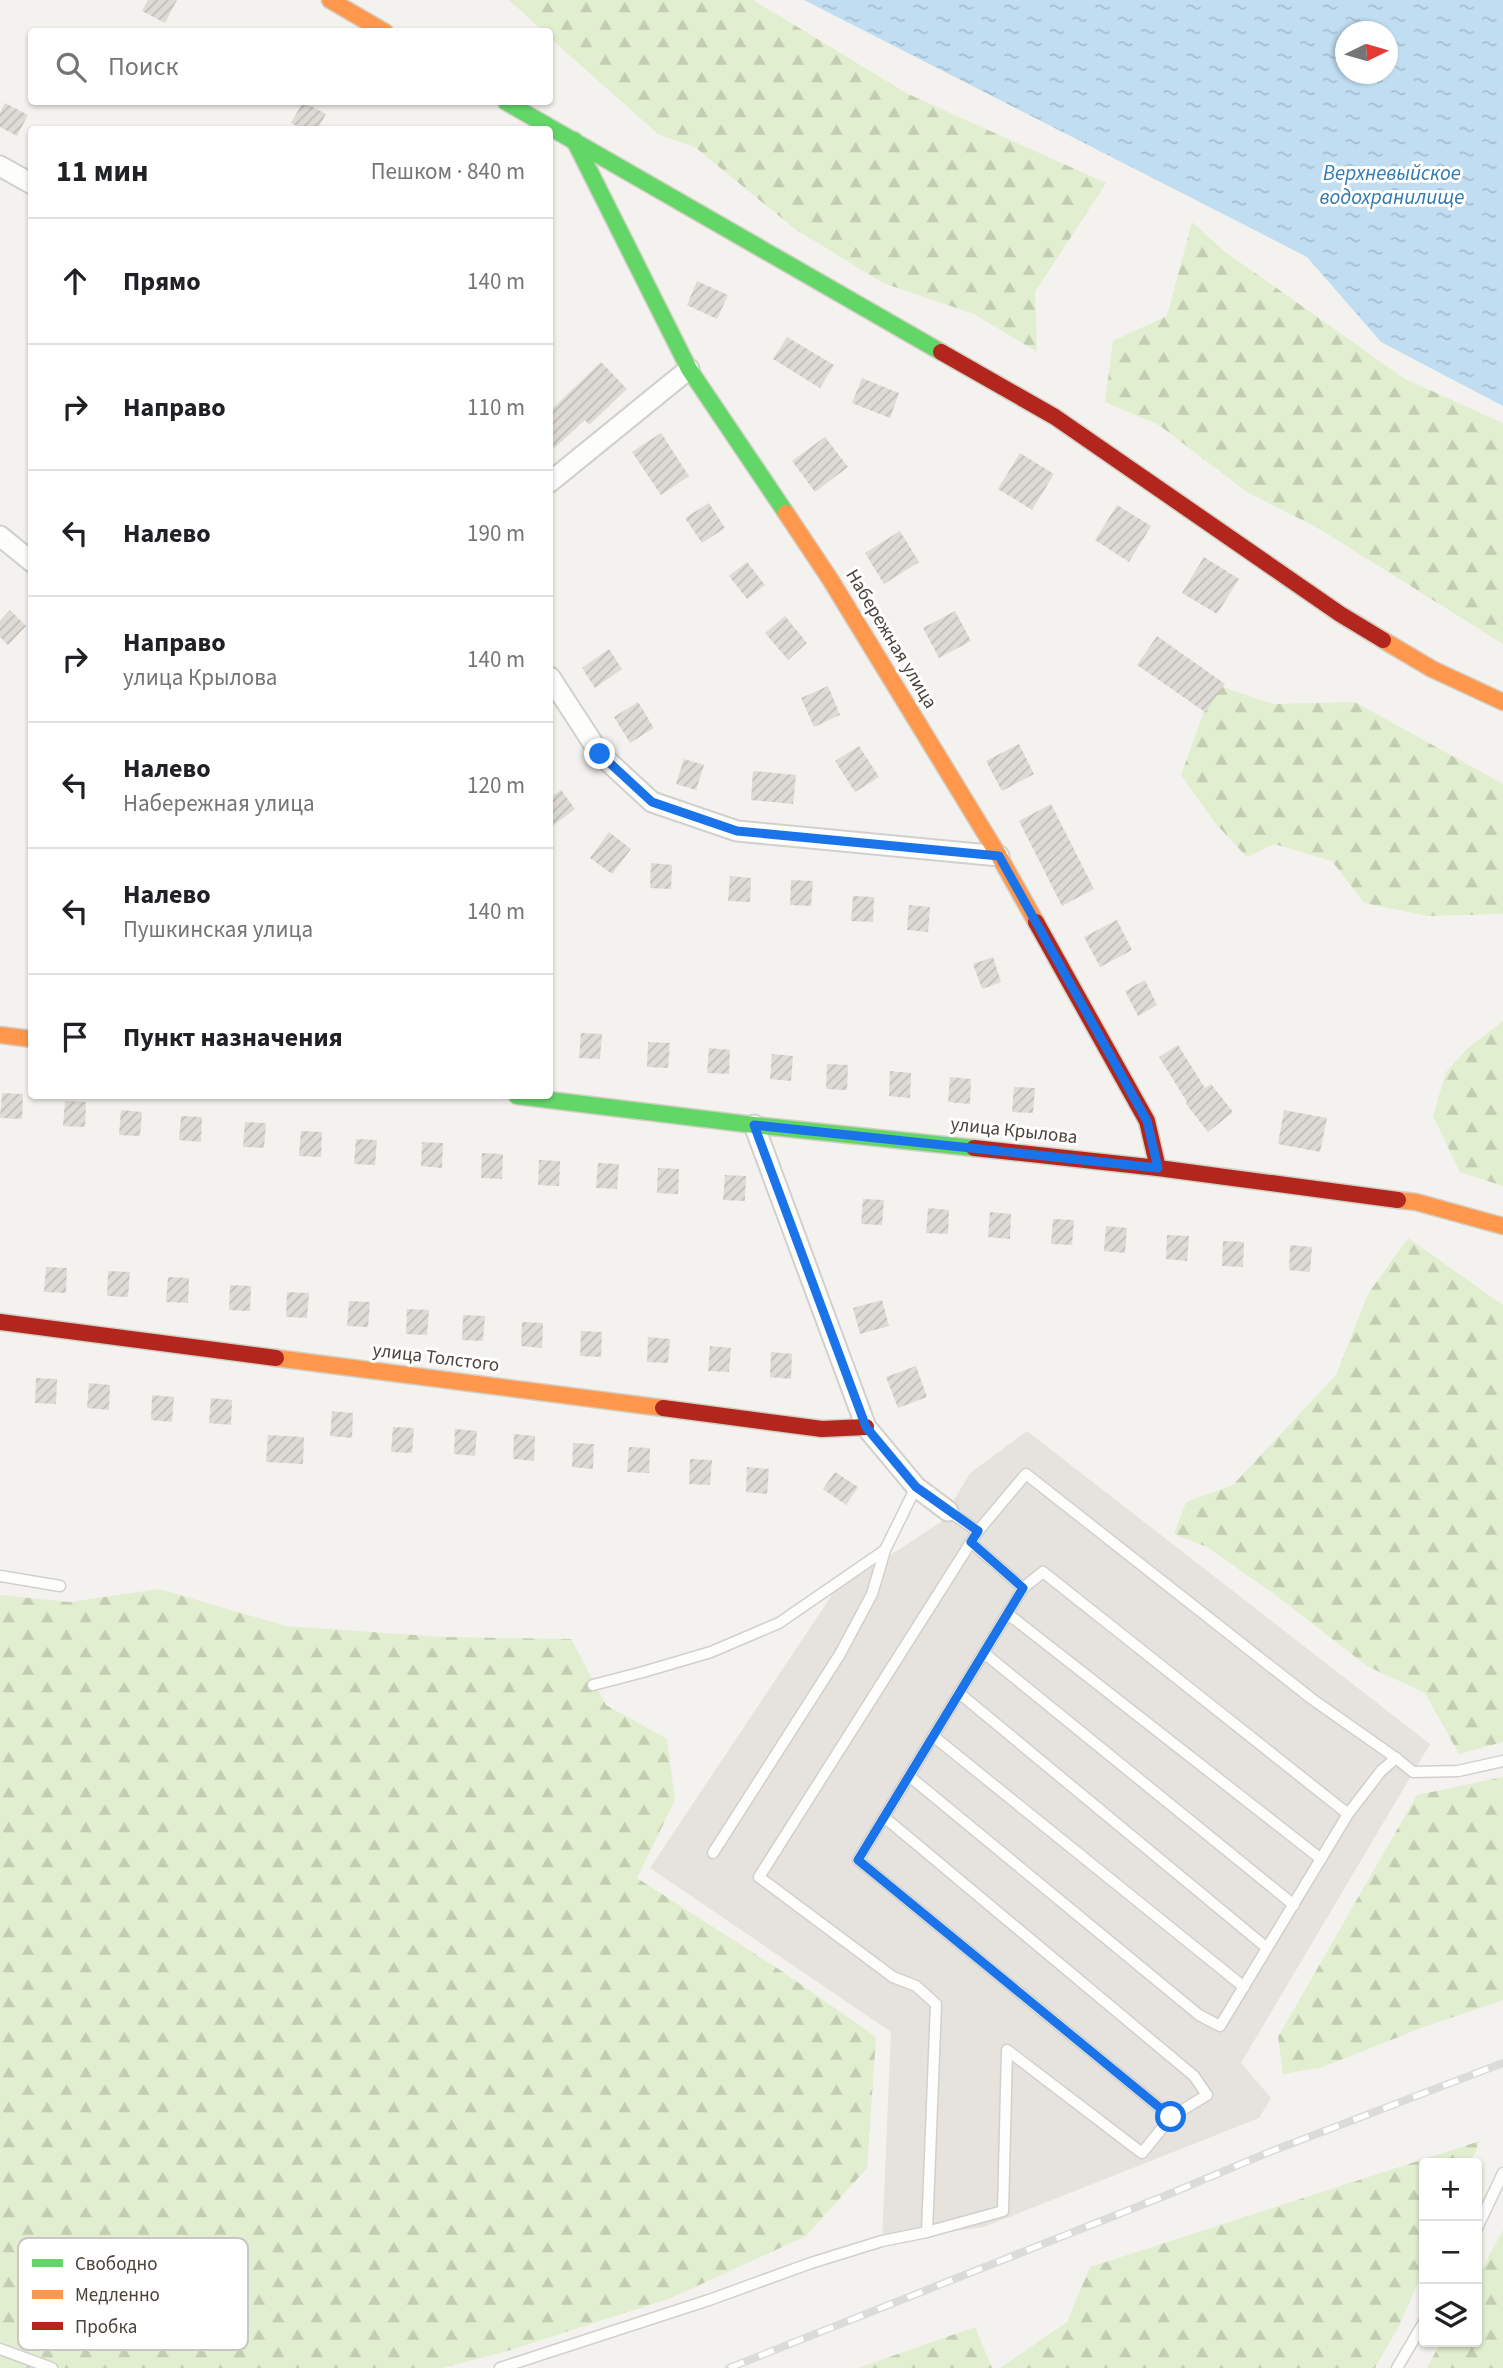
<!DOCTYPE html>
<html lang="ru">
<meta charset="utf-8">
<style>
:root{--surface:#fff;--page:#f6f6f6;--text:#202124;--muted:#757577;--line:#e0e0e0}
body{margin:0;font-family:"Source Sans 3",sans-serif;background:var(--page);color:var(--text)}
.controls{position:absolute;right:21px;bottom:21px;display:grid;overflow:hidden;border-radius:7px;box-shadow:0 2px 5px #0004}
.controls button{width:63px;height:63px;display:grid;place-items:center;padding:0;border:0;border-bottom:2px solid var(--line);background:var(--surface);color:var(--text);font:35px sans-serif}
.compass{position:absolute;left:1335px;top:21px;width:63px;height:63px;border-radius:50%;background:var(--surface);box-shadow:0 2px 5px #0004;rotate:85deg}
.stop{position:absolute;width:21px;height:21px;margin:-16px;border:5px solid #1a73e8;border-radius:50%;background:#fff}
.stop.end{background:#1a73e8;border-color:#fff;box-shadow:0 2px 7px #0008}
.list{margin:0;padding:0;list-style:none}
h2{display:flex;justify-content:space-between;align-items:center;height:91px;margin:0;padding:0 28px;font-size:30px}
h2 small{font-size:23px;font-weight:400;color:var(--muted)}
.list li{display:grid;grid-template-columns:46px 1fr auto;gap:21px;align-items:center;box-sizing:border-box;height:126px;padding:0 28px;border-top:2px solid var(--line)}
.list b{display:block;font-size:26px;white-space:nowrap}
.list p{margin:0;font-size:23px;white-space:nowrap;color:var(--muted)}
.list em{font-size:23px;font-style:normal;color:var(--muted)}
.icon{flex:none;width:38px;height:38px;fill:none;stroke:currentColor;stroke-width:2;stroke-linecap:round;stroke-linejoin:round}
.map{position:relative;flex:none;width:1503px;height:2368px;overflow:hidden}
.search{position:absolute;background:var(--surface);box-shadow:0 2px 5px #0004;left:28px;top:28px;width:525px;height:77px;display:flex;align-items:center;gap:18px;box-sizing:border-box;padding:0 24px;border-radius:7px;color:var(--muted);font-size:26px}
.panel{position:absolute;background:var(--surface);box-shadow:0 2px 5px #0004;left:28px;top:126px;width:525px;height:973px;border-radius:7px}
.map>svg:first-child{display:block}
</style>
<div class="map">
<svg width="1503" height="2368" viewBox="0 0 1503 2368">
<defs>
<pattern id="forest-firs" width="22" height="20" patternUnits="userSpaceOnUse" patternTransform="scale(1.75)"><rect width="22" height="20" fill="#e1eecf"/><path d="M5 1l3.5 6h-7zM16 11l3.5 6h-7z" fill="#c3cdb2"/></pattern>
<pattern id="water-ripples" width="26" height="14" patternUnits="userSpaceOnUse" patternTransform="scale(1.75)"><rect width="26" height="14" fill="#c0ddf1"/><path d="M2 4q2-2 4 0t4 0M15 11q2-2 4 0t4 0" fill="none" stroke="#a6bfcf"/></pattern>
<pattern id="building-hatch" width="6" height="6" patternUnits="userSpaceOnUse" patternTransform="scale(1.75)"><rect width="6" height="6" fill="#dedbd6"/><path d="M-1 1l2-2M0 6l6-6M5 7l2-2" fill="none" stroke="#c0bdb8"/></pattern>
</defs>
<rect width="100%" height="100%" fill="#f4f2ee"/>
<polygon fill="#e6e2de" points="1027,1431 1430,1744 1241,2063 1271,2098 1259,2118 984,2227 882,2241 891,2032 650,1868 834,1592 941,1522 970,1473"/>
<g fill="url(#forest-firs)">
<polygon points="509,0 753,0 908,94 1106,183 1035,292 1037,352 974,314 883,283 795,229 696,148 658,134 550,38 550,32 543,31"/>
<polygon points="1192,222 1224,251 1405,379 1503,423 1503,644 1318,528 1247,492 1159,425 1105,402 1113,341 1167,316"/>
<polygon points="1214,684 1273,704 1355,702 1503,784 1503,914 1428,916 1364,903 1332,861 1274,844 1247,857 1215,823 1181,775"/>
<polygon points="1503,1021 1503,1186 1460,1172 1433,1116 1446,1072 1468,1048"/>
<polygon points="1408,1238 1503,1305 1503,1742 1459,1754 1425,1693 1367,1666 1277,1596 1207,1547 1174,1534 1186,1502 1233,1485 1336,1375 1368,1294"/>
<polygon points="159,1589 286,1626 443,1637 571,1639 606,1705 667,1739 675,1800 637,1878 783,1972 876,2037 867,2168 806,2236 671,2298 504,2352 442,2368 0,2368 0,1595 69,1602"/>
<polygon points="1503,1777 1503,2000 1421,2028 1323,2067 1283,2074 1278,2037 1417,1795"/>
<polygon points="1480,2141 1470,2163 1424,2163 1424,2269 1399,2326 1375,2368 1000,2368 1067,2322 1090,2267"/>
<polygon points="1503,2230 1503,2368 1427,2368 1441,2342 1477,2342 1477,2278"/>
<polygon points="975,2327 992,2368 858,2368"/>
</g>
<path fill="url(#water-ripples)" fill-rule="evenodd" d="M804 0H1503V406L1381 342 1307 257ZM1346 32H1388V74H1346Z"/>
<g fill="url(#building-hatch)">
<polygon points="148,0 177,0 165,23 142,11"/>
<polygon points="303,102 326,114 317,130 304,130 291,123"/>
<polygon points="5,103 28,115 17,136 0,127 0,113"/>
<polygon points="697,281 728,295 717,319 687,305"/>
<polygon points="787,337 834,365 820,388 773,359"/>
<polygon points="601,362 627,389 589,425 585,420 550,452 550,411"/>
<polygon points="862,378 899,393 890,418 852,403"/>
<polygon points="661,433 689,476 661,495 632,452"/>
<polygon points="825,437 848,467 815,492 792,461"/>
<polygon points="1020,453 1054,474 1032,510 998,489"/>
<polygon points="709,503 725,528 702,543 685,518"/>
<polygon points="1117,505 1151,526 1129,562 1095,540"/>
<polygon points="900,531 919,562 884,584 865,553"/>
<polygon points="1204,557 1239,579 1217,614 1182,593"/>
<polygon points="747,562 765,585 747,599 729,576"/>
<polygon points="10,610 26,626 8,645 0,637 0,621"/>
<polygon points="955,611 971,641 939,658 923,628"/>
<polygon points="785,616 807,643 788,660 765,633"/>
<polygon points="1157,636 1225,684 1205,712 1137,665"/>
<polygon points="609,649 622,669 595,688 582,668"/>
<polygon points="828,686 840,715 814,727 801,698"/>
<polygon points="638,702 654,728 630,743 614,717"/>
<polygon points="1019,744 1034,774 1002,791 986,761"/>
<polygon points="859,746 879,777 855,792 835,761"/>
<polygon points="684,759 704,765 696,790 676,784"/>
<polygon points="753,771 796,775 793,804 751,800"/>
<polygon points="561,790 575,809 550,828 550,798"/>
<polygon points="1051,804 1094,889 1062,906 1019,821"/>
<polygon points="609,832 631,849 612,874 590,858"/>
<polygon points="651,863 672,865 671,889 650,888"/>
<polygon points="730,876 751,878 750,902 728,901"/>
<polygon points="791,880 813,881 811,906 790,905"/>
<polygon points="853,896 874,897 873,922 851,921"/>
<polygon points="909,905 930,907 928,932 907,930"/>
<polygon points="1117,920 1132,950 1100,967 1084,937"/>
<polygon points="993,957 1001,982 982,989 973,964"/>
<polygon points="1145,980 1157,1005 1138,1016 1125,991"/>
<polygon points="581,1033 602,1034 600,1059 579,1058"/>
<polygon points="648,1042 670,1043 668,1068 647,1067"/>
<polygon points="1178,1045 1205,1088 1211,1084 1233,1112 1208,1132 1186,1104 1187,1102 1159,1057"/>
<polygon points="709,1048 730,1050 729,1074 707,1073"/>
<polygon points="772,1054 793,1056 791,1081 770,1079"/>
<polygon points="827,1064 848,1065 847,1090 826,1089"/>
<polygon points="890,1071 911,1073 910,1098 889,1096"/>
<polygon points="950,1077 971,1079 970,1104 948,1102"/>
<polygon points="1014,1087 1035,1088 1033,1113 1012,1112"/>
<polygon points="2,1093 23,1094 22,1119 0,1118"/>
<polygon points="65,1101 86,1102 85,1127 63,1126"/>
<polygon points="121,1110 142,1112 140,1136 119,1135"/>
<polygon points="1284,1110 1327,1118 1320,1152 1278,1144"/>
<polygon points="181,1116 202,1117 201,1142 179,1140"/>
<polygon points="245,1122 266,1123 264,1148 243,1147"/>
<polygon points="301,1131 322,1132 321,1157 299,1156"/>
<polygon points="356,1139 377,1140 375,1165 354,1164"/>
<polygon points="422,1142 443,1143 442,1168 421,1166"/>
<polygon points="482,1153 503,1154 502,1179 481,1178"/>
<polygon points="539,1160 560,1161 559,1186 538,1185"/>
<polygon points="598,1163 619,1164 617,1189 596,1188"/>
<polygon points="658,1168 679,1169 678,1194 657,1193"/>
<polygon points="725,1175 746,1176 745,1201 723,1200"/>
<polygon points="863,1199 884,1200 882,1225 861,1224"/>
<polygon points="928,1208 949,1210 948,1234 926,1233"/>
<polygon points="990,1212 1011,1214 1010,1239 988,1237"/>
<polygon points="1053,1219 1074,1220 1072,1245 1051,1244"/>
<polygon points="1106,1226 1127,1228 1125,1253 1104,1251"/>
<polygon points="1167,1235 1189,1236 1187,1261 1166,1259"/>
<polygon points="1223,1241 1244,1242 1243,1267 1222,1266"/>
<polygon points="1290,1245 1312,1247 1310,1272 1289,1270"/>
<polygon points="46,1267 67,1268 66,1293 44,1292"/>
<polygon points="108,1271 130,1272 128,1297 107,1296"/>
<polygon points="168,1277 189,1278 188,1303 166,1302"/>
<polygon points="230,1285 251,1286 250,1311 229,1310"/>
<polygon points="287,1292 309,1293 307,1318 286,1317"/>
<polygon points="882,1300 889,1326 860,1334 853,1308"/>
<polygon points="349,1301 370,1302 368,1327 347,1326"/>
<polygon points="407,1309 429,1310 427,1335 406,1334"/>
<polygon points="463,1315 485,1316 483,1341 462,1340"/>
<polygon points="522,1322 543,1323 542,1348 521,1346"/>
<polygon points="581,1331 602,1332 601,1357 580,1356"/>
<polygon points="648,1337 670,1339 668,1363 647,1362"/>
<polygon points="710,1346 731,1348 729,1372 708,1371"/>
<polygon points="771,1352 792,1354 791,1379 770,1377"/>
<polygon points="916,1366 927,1397 898,1408 886,1377"/>
<polygon points="36,1378 57,1379 56,1404 35,1403"/>
<polygon points="89,1383 110,1385 109,1410 87,1408"/>
<polygon points="152,1395 174,1397 172,1422 151,1420"/>
<polygon points="211,1398 232,1400 231,1425 209,1423"/>
<polygon points="332,1411 353,1413 352,1438 330,1436"/>
<polygon points="393,1427 414,1428 412,1453 391,1452"/>
<polygon points="455,1429 477,1431 475,1456 454,1454"/>
<polygon points="514,1434 535,1436 534,1461 513,1459"/>
<polygon points="268,1435 304,1437 303,1464 266,1462"/>
<polygon points="573,1443 594,1444 593,1469 572,1467"/>
<polygon points="629,1447 650,1448 649,1473 627,1472"/>
<polygon points="690,1459 712,1460 710,1485 689,1484"/>
<polygon points="747,1467 769,1469 767,1494 746,1492"/>
<polygon points="835,1472 858,1487 846,1505 823,1489"/>
</g>
<g fill="none" stroke-linecap="round" stroke-linejoin="round">
<g stroke="#d2d0cb" stroke-width="13">
<g id="lane">
<polyline points="978,1531 1026,1474 1312,1699 1396,1758"/>
<polyline points="971,1542 1023,1588 858,1860 1171,2117"/>
<polyline points="0,1576 60,1586"/>
<polyline points="1023,1588 1043,1572 1348,1814"/>
<polyline points="1008,1614 1321,1859"/>
<polyline points="984,1653 1294,1905"/>
<polyline points="593,1685 643,1672 711,1652 779,1623 885,1550 916,1487"/>
<polyline points="959,1693 1267,1948"/>
<polyline points="933,1736 1244,1987"/>
<polyline points="909,1776 1199,2015 1220,2026 1348,1814 1381,1771 1396,1758 1413,1772 1458,1771 1503,1761"/>
<polyline points="713,1853 840,1654 872,1594 885,1550"/>
<polyline points="1477,2228 1503,2173"/>
<polyline points="927,2232 936,2004 916,1986 893,1977 759,1877 978,1531 948,1511"/>
<polyline points="0,2349 52,2368"/>
<polyline points="500,2368 709,2300 811,2263 882,2241 927,2232 1003,2211 1007,2050 1142,2153 1171,2117 1207,2095 1194,2076 884,1817"/>
<polyline points="1397,2368 1424,2322"/>
</g>
</g>
<g stroke="#d2d0cb" stroke-width="23">
<g id="street">
<polyline points="0,166 32,184"/>
<polyline points="550,482 689,369"/>
<polyline points="0,536 32,562"/>
<polyline points="550,677 600,754 652,802 737,831 999,856"/>
<polyline points="754,1125 866,1427 916,1487 948,1511"/>
</g>
</g>
<g stroke="#d3cfc5" stroke-width="19">
<g id="fast">
<polyline points="506,102 941,352"/>
<polyline points="574,140 689,369 786,513"/>
<polyline points="517,1096 754,1125 974,1148"/>
</g>
</g>
<g stroke="#d3cfc5" stroke-width="19">
<g id="slow">
<polyline points="330,0 385,32"/>
<polyline points="786,513 830,579 999,856 1036,922"/>
<polyline points="1383,640 1432,669 1503,702"/>
<polyline points="0,1035 32,1039"/>
<polyline points="1398,1200 1416,1202 1503,1226"/>
<polyline points="276,1358 663,1408"/>
</g>
</g>
<g stroke="#d3cfc5" stroke-width="19">
<g id="jam">
<polyline points="941,352 1055,417 1340,614 1383,640"/>
<polyline points="1036,922 1147,1121 1158,1168"/>
<polyline points="974,1148 1158,1168 1398,1200"/>
<polyline points="0,1322 276,1358"/>
<polyline points="663,1408 822,1429 866,1427"/>
</g>
</g>
<use href="#lane" stroke="#fdfdfc" stroke-width="10"/>
<use href="#street" stroke="#fdfdfc" stroke-width="19"/>
<use href="#fast" stroke="#63d668" stroke-width="16"/>
<use href="#slow" stroke="#ff974d" stroke-width="16"/>
<use href="#jam" stroke="#b3261e" stroke-width="16"/>
<g stroke="#dbdbda" stroke-width="8">
<polyline id="rail" points="729,2368 1167,2195 1272,2151 1503,2063"/>
</g>
<use href="#rail" stroke="#fff" stroke-width="5" stroke-dasharray="16" stroke-linecap="butt"/>
</g>
<g fill="none" stroke-linecap="round" stroke-linejoin="round">
<polyline stroke="#1a73e8" stroke-width="9" points="600,754 652,802 737,831 999,856 1147,1121 1158,1168 754,1125 866,1427 916,1487 978,1531 971,1542 1023,1588 858,1860 1171,2117"/>
</g>
<g text-anchor="middle" dominant-baseline="central" stroke-width="6" stroke-linejoin="round" paint-order="stroke">
<g font-size="19" fill="#4b4439" stroke="#fff">
<text transform="translate(891 639) rotate(59)">Набережная улица</text>
<text transform="translate(1014 1131) rotate(6)">улица Крылова</text>
<text transform="translate(436 1358) rotate(7)">улица Толстого</text>
</g>
<g font-size="21" font-style="italic" fill="#2e7ab2" stroke="#fff">
<text x="1392" y="173">Верхневыйское<tspan x="1392" dy="24">водохранилище</tspan></text>
</g>
</g>
<rect x="18" y="2238" width="230" height="112" rx="10" fill="#fff" stroke="#c9c7c4" stroke-width="2"/>
<rect x="32" y="2259" width="31" height="8" fill="#63d668"/>
<rect x="32" y="2290" width="31" height="9" fill="#ff974d"/>
<rect x="32" y="2322" width="31" height="8" fill="#b3261e"/>
<g font-size="19" fill="#4b4439">
<text x="75" y="2270">Свободно</text>
<text x="75" y="2301">Медленно</text>
<text x="75" y="2333">Пробка</text>
</g>
</svg>
<div class="controls">
<button>+</button>
<button>−</button>
<button><svg class="icon" aria-label="layers" viewBox="0 0 24 24"><path d="M12 4l9 5-9 5-9-5zM3 14l9 5 9-5"/></svg></button>
</div>
<svg class="compass" viewBox="-18 -18 36 36"><path d="M0-13l5 13h-10z" fill="#e53935"/><path d="M0 13l5-13h-10z" fill="#757577"/></svg>
<div class="stop" style="left:1171px;top:2117px"></div>
<div class="stop end" style="left:600px;top:754px"></div>
<div class="search"><svg class="icon" aria-label="search" viewBox="0 0 24 24"><circle cx="10" cy="10" r="6"/><path d="M15 15l6 6"/></svg>Поиск</div>
<section class="panel">
<h2>11 мин<small>Пешком · 840 m</small></h2>
<ul class="list">
<li><svg class="icon" aria-label="ahead" viewBox="0 0 24 24"><path d="M12 20V5M6 11l6-6 6 6"/></svg><div><b>Прямо</b></div><em>140 m</em></li>
<li><svg class="icon" aria-label="right" viewBox="0 0 24 24"><path d="M7 20v-9h11M14 6l5 5-5 5"/></svg><div><b>Направо</b></div><em>110 m</em></li>
<li><svg class="icon" aria-label="left" viewBox="0 0 24 24"><path d="M17 20v-9H6M10 6l-5 5 5 5"/></svg><div><b>Налево</b></div><em>190 m</em></li>
<li><svg class="icon" aria-label="right" viewBox="0 0 24 24"><path d="M7 20v-9h11M14 6l5 5-5 5"/></svg><div><b>Направо</b><p>улица Крылова</p></div><em>140 m</em></li>
<li><svg class="icon" aria-label="left" viewBox="0 0 24 24"><path d="M17 20v-9H6M10 6l-5 5 5 5"/></svg><div><b>Налево</b><p>Набережная улица</p></div><em>120 m</em></li>
<li><svg class="icon" aria-label="left" viewBox="0 0 24 24"><path d="M17 20v-9H6M10 6l-5 5 5 5"/></svg><div><b>Налево</b><p>Пушкинская улица</p></div><em>140 m</em></li>
<li><svg class="icon" aria-label="arrive" viewBox="0 0 24 24"><path d="M6 21V4h12l-3 4 3 4H6"/></svg><div><b>Пункт назначения</b></div></li>
</ul>
</section>
</div>
